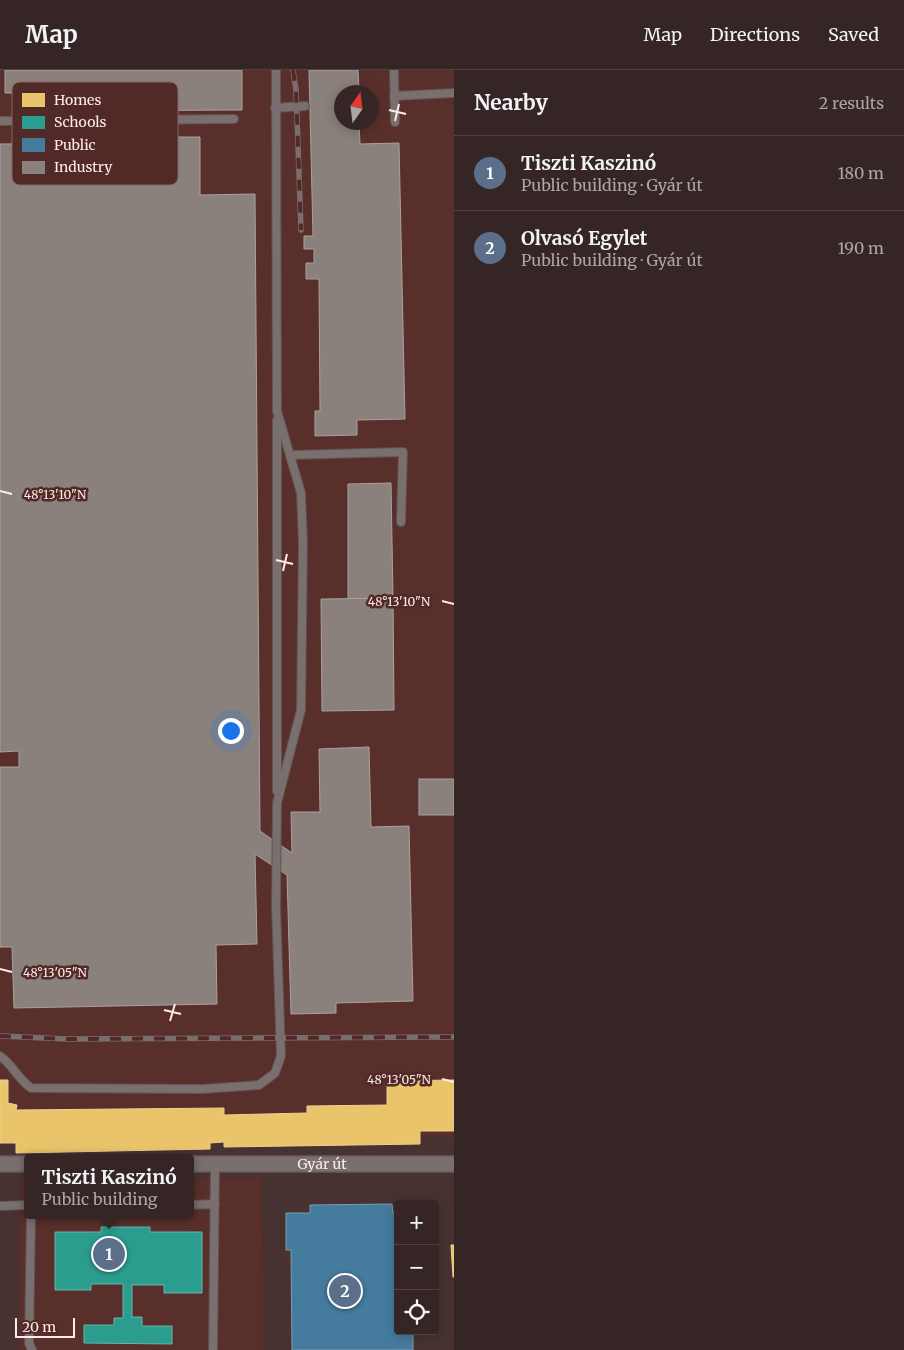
<!DOCTYPE html>
<meta charset="utf-8">
<style>
:root{--surface:#352625;--page:#3d2e2d;--text:#f1f3f6;--muted:#aaa5a7;--line:#4f4342;--accent:#d93025}
body{margin:0;font-family:Merriweather,serif;background:var(--page);color:var(--text)}
.controls{position:absolute;right:15px;bottom:15px;display:grid;overflow:hidden;border-radius:5px;box-shadow:0 2px 12px #0003}
.controls button{width:45px;height:45px;display:grid;place-items:center;padding:0;border:0;border-bottom:1px solid var(--line);background:var(--surface);color:var(--text);font:25px sans-serif}
.compass{position:absolute;left:334px;top:15px;width:45px;height:45px;border-radius:50%;background:var(--surface);box-shadow:0 2px 12px #0003;rotate:14deg}
.scale{position:absolute;left:15px;bottom:12px;width:60px;box-sizing:border-box;padding-left:5px;border:2px solid #ffeae7;border-top:0;font-size:14px;line-height:18px;white-space:nowrap;color:#ffeae7;-webkit-text-stroke:4px #512a27;paint-order:stroke}
.you{position:absolute;left:230px;top:660px;width:18px;height:18px;margin:-12px;border:4px solid #fff;border-radius:50%;background:#1a73e8;box-shadow:0 0 0 8px #1a73e833}
.badge{display:grid;place-items:center;width:32px;height:32px;border-radius:50%;background:var(--accent);color:#fff;font-size:16px;font-weight:700}
.pin{position:absolute;translate:-50% -50%;border:2px solid #fff;box-shadow:0 1px 5px #0006}
.popup{position:absolute;left:24px;top:1084px;width:170px;height:65px;box-sizing:border-box;display:grid;place-content:center;border-radius:5px;background:var(--surface);filter:drop-shadow(0 1px 4px #0005);font-size:16px;white-space:nowrap;color:var(--muted)}
.popup b{font-size:19px;color:var(--text)}
.popup::after{content:'';position:absolute;left:50%;top:100%;margin-left:-10px;border:10px solid transparent;border-top-color:var(--surface)}
.list{margin:0;padding:0;list-style:none}
h2{display:flex;justify-content:space-between;align-items:center;height:65px;margin:0;padding:0 20px;font-size:21px}
h2 small{font-size:16px;font-weight:400;color:var(--muted)}
.list li{display:grid;grid-template-columns:32px 1fr auto;gap:15px;align-items:center;box-sizing:border-box;height:75px;padding:0 20px;border-top:1px solid var(--line)}
.list b{display:block;font-size:19px;white-space:nowrap}
.list p{margin:0;font-size:16px;white-space:nowrap;color:var(--muted)}
.list em{font-size:16px;font-style:normal;color:var(--muted)}
.icon{flex:none;width:28px;height:28px;fill:none;stroke:currentColor;stroke-width:2;stroke-linecap:round;stroke-linejoin:round}
.map{position:relative;flex:none;width:454px;height:1280px;overflow:hidden}
header{display:flex;align-items:center;gap:30px;box-sizing:border-box;height:70px;padding:0 25px;background:var(--surface);border-bottom:1px solid var(--line)}
header strong{font-size:24px}
nav{display:flex;gap:28px;margin-inline-start:auto;font-size:18px}
main{display:flex}
aside{flex:1;background:var(--surface)}
.map>svg:first-child{display:block}
</style>
<header>
<strong>Map</strong>
<nav><a>Map</a><a>Directions</a><a>Saved</a></nav>
</header>
<main>
<div class="map">
<svg width="454" height="1280" viewBox="0 0 454 1280">
<rect width="100%" height="100%" fill="#473231"/>
<g fill="#592f2b" fill-rule="evenodd">
<path d="M0 0H454V1067L0 1069ZM342 22H372V52H342Z"/>
<polygon points="20,1106 28,1107 28,1145 190,1145 190,1108 261,1108 264,1280 19,1280"/>
</g>
<g fill="#e9c46a" stroke="#f0cf90">
<polygon points="0,1010 8,1010 8,1033 17,1035 16,1040 224,1038 224,1045 307,1043 307,1036 387,1035 387,1011 454,1010 454,1061 420,1061 420,1074 224,1077 224,1072 210,1073 210,1079 16,1083 16,1073 0,1073"/>
<polygon points="451,1175 454,1175 454,1207 453,1207"/>
</g>
<polygon fill="#2a9d8f" stroke="#6ab4a9" points="101,1157 150,1157 150,1162 202,1162 202,1223 164,1223 164,1215 132,1215 132,1247 142,1247 142,1256 172,1256 172,1274 84,1273 84,1255 114,1255 114,1248 123,1248 123,1214 91,1214 91,1220 55,1220 55,1162 101,1162"/>
<polygon fill="#457b9d" stroke="#7d9cb3" points="392,1134 393,1143 398,1143 398,1261 413,1261 413,1280 292,1280 291,1180 286,1180 286,1143 310,1143 310,1135"/>
<g fill="#8a817c" stroke="#ada09c">
<polygon points="5,0 242,0 242,40 23,41 23,23 5,23"/>
<polygon points="309,0 358,0 359,22 342,22 342,52 359,52 360,74 399,73 405,349 357,350 357,365 315,366 315,341 320,341 319,209 306,209 306,193 314,193 314,179 304,179 304,166 313,166"/>
<polygon points="110,55 158,55 158,67 200,67 200,125 255,124 260,761 292,783 291,742 320,742 319,679 369,677 371,757 409,756 413,931 336,933 336,943 291,944 287,805 255,784 257,874 216,875 217,934 14,938 12,877 0,877 0,697 19,697 19,681 0,682 0,74 110,73"/>
<polygon points="391,413 393,528 348,529 348,414"/>
<polygon points="393,528 394,640 322,641 321,529"/>
<rect x="419" y="709" width="35" height="36"/>
</g>
<g fill="none" stroke-linecap="round" stroke-linejoin="round">
<g stroke="#635150" stroke-width="10">
<g id="service">
<polyline points="394,0 395,52"/>
<polyline points="394,26 454,23"/>
<polyline points="275,38 305,36"/>
<polyline points="0,51 234,49"/>
<polyline points="277,350 277,721"/>
<polyline points="290,385 403,382 401,452"/>
<path d="M0 986C13 995 17 1008 31 1018L203 1019 259 1015 275 1003 281 986 276 837 277 733 301 640 303 472 301 423 277 341 276 0"/>
<polyline points="190,1135 215,1134"/>
<polyline points="0,1136 28,1135"/>
<polyline points="31,1145 29,1273 32,1280"/>
<polyline points="213,1280 215,1094"/>
</g>
</g>
<g stroke="#635150" stroke-width="18">
<g id="minor">
<polyline points="0,1094 28,1094"/>
<path id="s1" d="M190 1094H454"/>
</g>
</g>
<use href="#service" stroke="#786f6e" stroke-width="8"/>
<use href="#minor" stroke="#786f6e" stroke-width="15"/>
<g stroke="#7a6e6c" stroke-width="5.5">
<g id="rail">
<polyline points="293,0 296,20 301,160"/>
<polyline points="0,966 67,969 454,967"/>
</g>
</g>
<use href="#rail" stroke="#512a27" stroke-width="4" stroke-dasharray="11" stroke-linecap="butt"/>
</g>
<path fill="none" stroke="#ffeae7" stroke-width="2" d="M389 40 406 44M395 51 399 34M0 421 12 424M276 490 293 494M283 501 287 484M442 531 454 534M0 899 12 902M164 940 181 944M170 951 175 934M442 1009 454 1012"/>
<g text-anchor="middle" dominant-baseline="central" stroke-width="5" stroke-linejoin="round" paint-order="stroke">
<g font-size="14" fill="#ffeae7" stroke="#512a27">
<text stroke="none"><textPath href="#s1" startOffset="132">Gyár út</textPath></text>
</g>
</g>
<rect x="12" y="12" width="166" height="103" rx="8" fill="#512a27" stroke="#856461" stroke-width="1"/>
<rect x="22" y="23" width="23" height="14" fill="#e9c46a"/>
<rect x="22" y="46" width="23" height="13" fill="#2a9d8f"/>
<rect x="22" y="68" width="23" height="14" fill="#457b9d"/>
<rect x="22" y="91" width="23" height="13" fill="#8a817c"/>
<g font-size="14" fill="#ffeae7">
<text x="54" y="35">Homes</text>
<text x="54" y="57">Schools</text>
<text x="54" y="80">Public</text>
<text x="54" y="102">Industry</text>
</g>
<g font-size="12" text-anchor="middle" fill="#ffeae7" stroke="#512a27" stroke-width="5" stroke-linejoin="round" paint-order="stroke">
<text x="55" y="429">48°13'10"N</text>
<text x="399" y="536">48°13'10"N</text>
<text x="55" y="907">48°13'05"N</text>
<text x="399" y="1014">48°13'05"N</text>
</g>
</svg>
<div class="controls">
<button>+</button>
<button>−</button>
<button><svg class="icon" aria-label="locate" viewBox="0 0 24 24"><circle cx="12" cy="12" r="6"/><path d="M12 2v4M12 18v4M2 12h4M18 12h4"/></svg></button>
</div>
<svg class="compass" viewBox="-18 -18 36 36"><path d="M0-13l5 13h-10z" fill="#e53935"/><path d="M0 13l5-13h-10z" fill="#aaa5a7"/></svg>
<div class="scale">20 m</div>
<div class="you"></div>
<div class="pin badge" style="left:109px;top:1184px;background:#5c6f8a">1</div>
<div class="popup"><b>Tiszti Kaszinó</b>Public building</div>
<div class="pin badge" style="left:345px;top:1221px;background:#5c6f8a">2</div>
</div>
<aside>
<h2>Nearby<small>2 results</small></h2>
<ul class="list">
<li><span class="badge" style="background:#5c6f8a">1</span><div><b>Tiszti Kaszinó</b><p>Public building · Gyár út</p></div><em>180 m</em></li>
<li><span class="badge" style="background:#5c6f8a">2</span><div><b>Olvasó Egylet</b><p>Public building · Gyár út</p></div><em>190 m</em></li>
</ul>
</aside>
</main>
